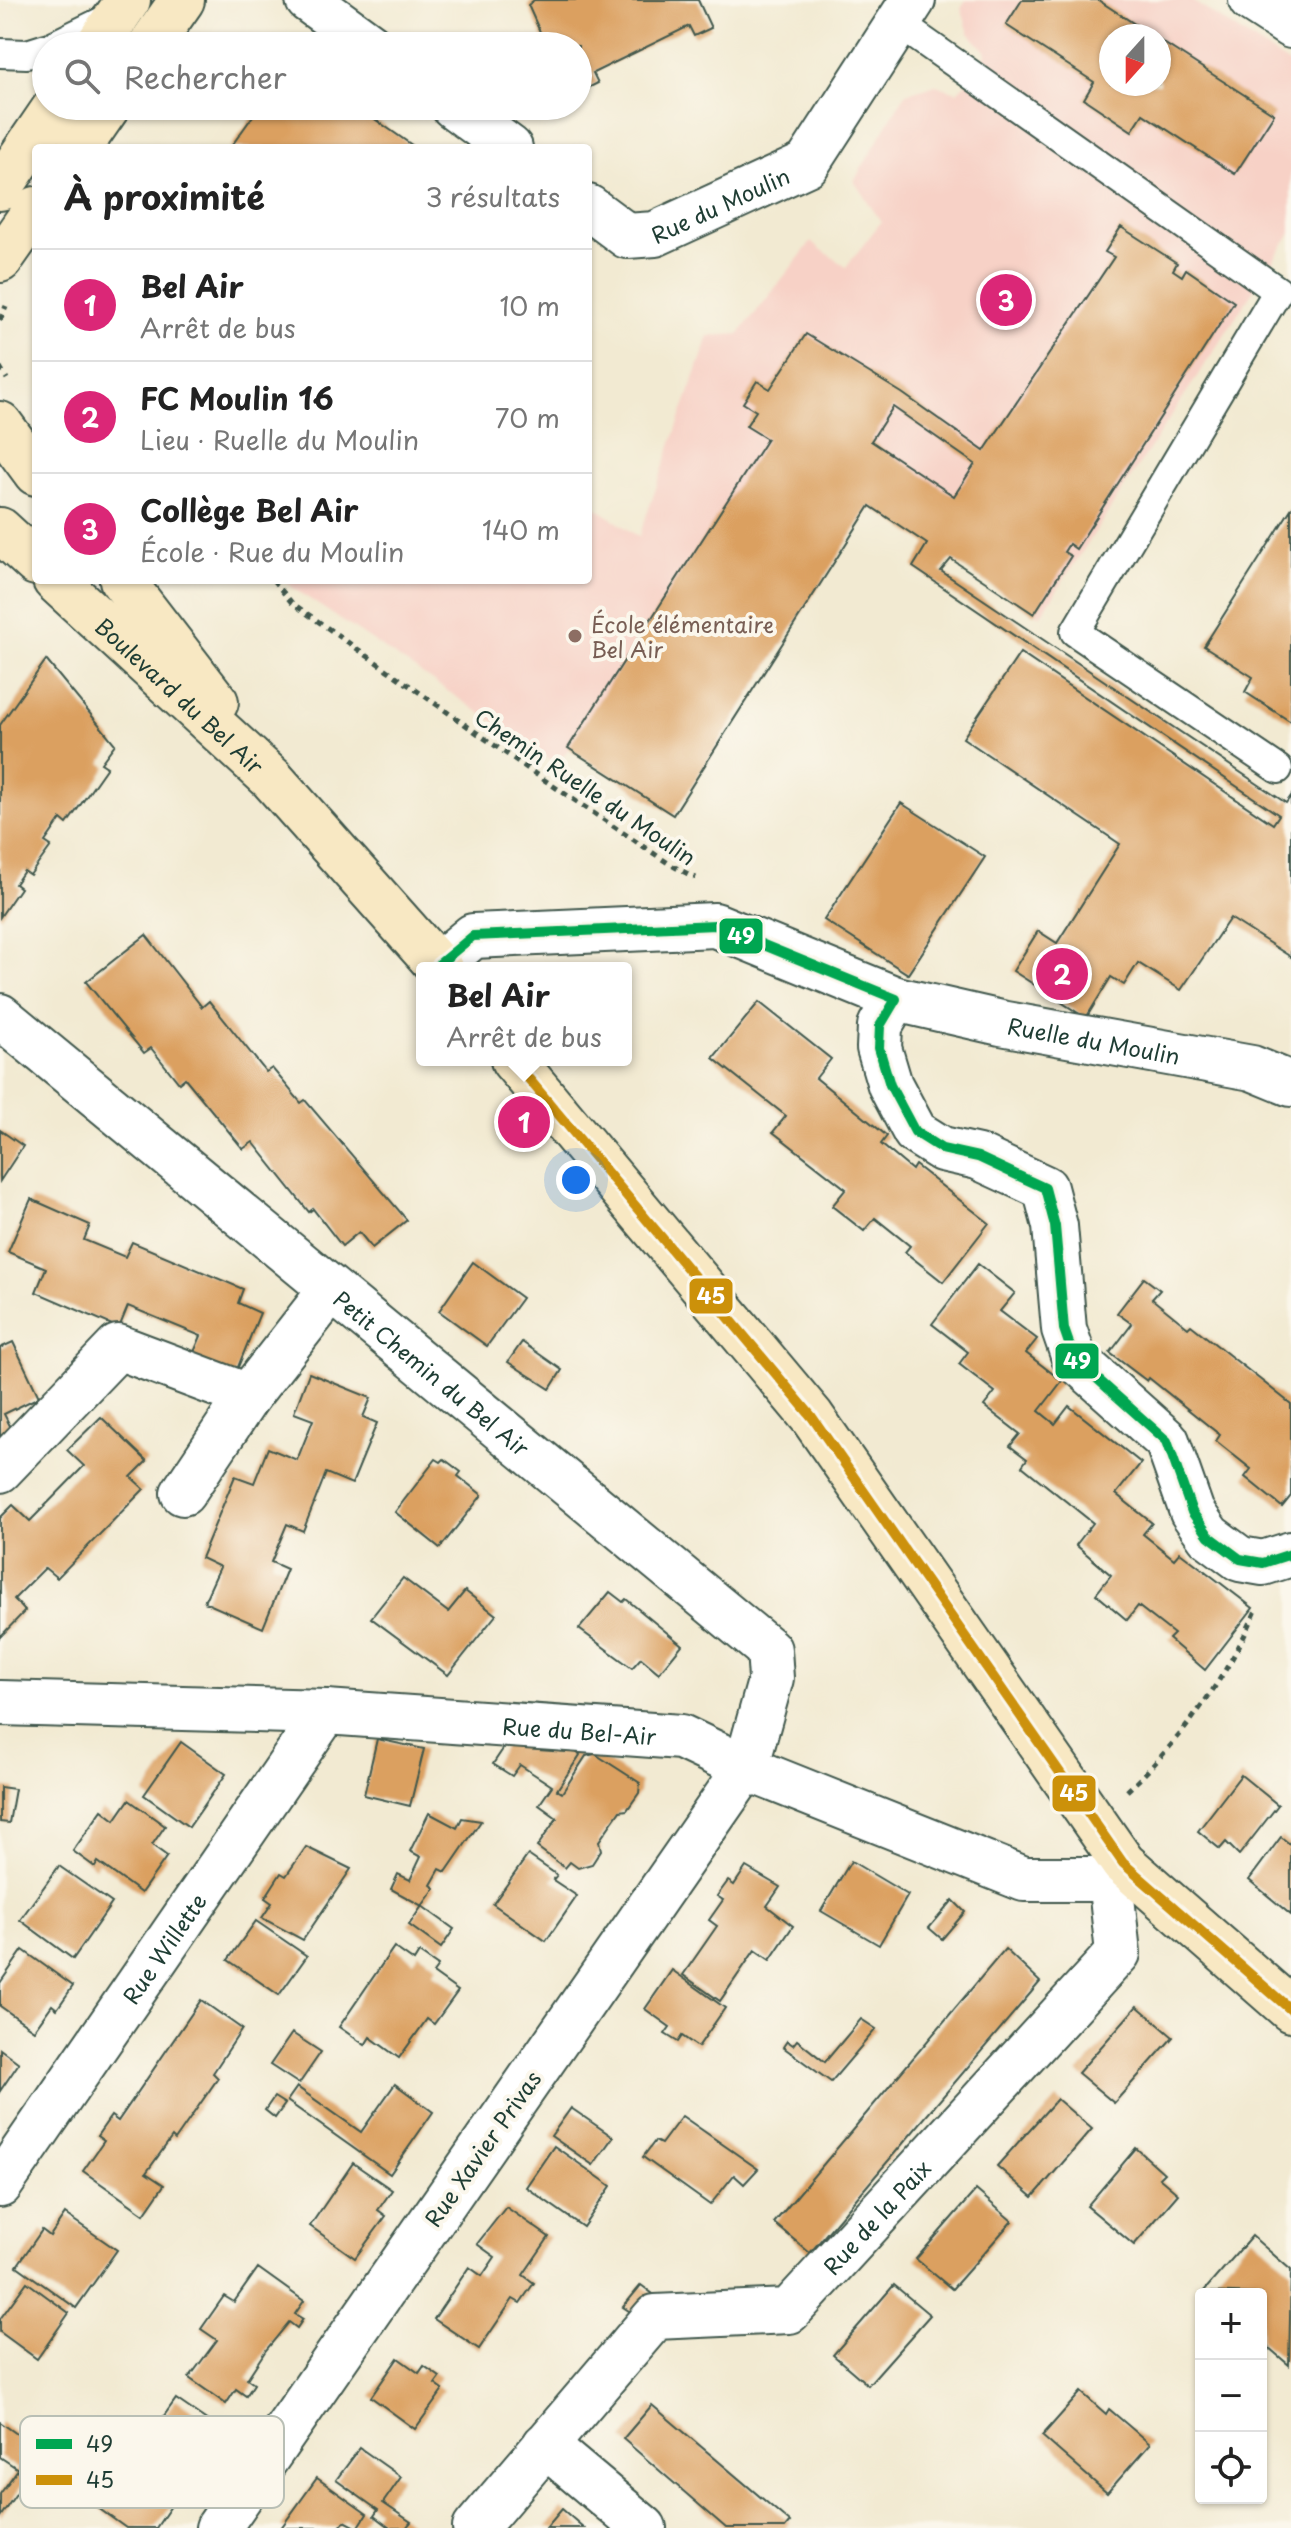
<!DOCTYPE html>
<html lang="fr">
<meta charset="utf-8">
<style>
:root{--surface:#fff;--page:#f6f6f6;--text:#222;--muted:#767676;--line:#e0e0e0;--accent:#db2777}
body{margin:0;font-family:"Playpen Sans",sans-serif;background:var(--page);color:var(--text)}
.controls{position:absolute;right:24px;bottom:24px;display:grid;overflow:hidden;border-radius:8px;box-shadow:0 2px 6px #0004}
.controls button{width:72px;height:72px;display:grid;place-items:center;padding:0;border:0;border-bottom:2px solid var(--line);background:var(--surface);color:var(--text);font:40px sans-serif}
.compass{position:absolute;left:1099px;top:24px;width:72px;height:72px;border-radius:50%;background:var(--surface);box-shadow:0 2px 6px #0004;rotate:201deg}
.you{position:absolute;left:576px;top:1180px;width:28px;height:28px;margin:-20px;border:6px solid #fff;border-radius:50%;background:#1a73e8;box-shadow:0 0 0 12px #1a73e833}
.badge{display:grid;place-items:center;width:52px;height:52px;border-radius:50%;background:var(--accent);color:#fff;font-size:26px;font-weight:700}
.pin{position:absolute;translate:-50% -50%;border:4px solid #fff;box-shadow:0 2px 8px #0006}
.popup{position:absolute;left:416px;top:962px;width:216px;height:104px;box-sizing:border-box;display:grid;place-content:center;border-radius:8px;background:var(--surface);filter:drop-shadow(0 2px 6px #0005);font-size:26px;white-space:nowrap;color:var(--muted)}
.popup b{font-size:30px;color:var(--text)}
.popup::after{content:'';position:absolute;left:50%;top:100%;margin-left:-16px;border:16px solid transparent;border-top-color:var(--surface)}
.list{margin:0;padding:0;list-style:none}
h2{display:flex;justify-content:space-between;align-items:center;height:104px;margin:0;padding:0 32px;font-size:34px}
h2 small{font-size:26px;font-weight:400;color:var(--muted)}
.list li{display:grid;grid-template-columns:52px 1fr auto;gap:24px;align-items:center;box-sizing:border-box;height:112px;padding:0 32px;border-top:2px solid var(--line)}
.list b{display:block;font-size:30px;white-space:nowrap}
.list p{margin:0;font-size:26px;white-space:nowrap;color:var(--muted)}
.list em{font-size:26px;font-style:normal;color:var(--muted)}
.icon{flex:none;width:44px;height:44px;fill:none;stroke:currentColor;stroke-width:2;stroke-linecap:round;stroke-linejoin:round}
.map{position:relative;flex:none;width:1291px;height:2528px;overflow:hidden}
.search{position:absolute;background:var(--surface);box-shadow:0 2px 6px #0004;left:32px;top:32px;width:560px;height:88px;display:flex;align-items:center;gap:20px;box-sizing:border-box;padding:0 28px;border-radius:44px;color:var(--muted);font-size:30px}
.panel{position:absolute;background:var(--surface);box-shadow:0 2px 6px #0004;left:32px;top:144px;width:560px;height:440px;border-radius:8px}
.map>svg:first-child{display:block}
</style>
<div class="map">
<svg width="1291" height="2528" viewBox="0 0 1291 2528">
<rect width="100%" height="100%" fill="#fbf7ec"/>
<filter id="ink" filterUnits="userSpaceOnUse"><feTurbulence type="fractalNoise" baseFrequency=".0125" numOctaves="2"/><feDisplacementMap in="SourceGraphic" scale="16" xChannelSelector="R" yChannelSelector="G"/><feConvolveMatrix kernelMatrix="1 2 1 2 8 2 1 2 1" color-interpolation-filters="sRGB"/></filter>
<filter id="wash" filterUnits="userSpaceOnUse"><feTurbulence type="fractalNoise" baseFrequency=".006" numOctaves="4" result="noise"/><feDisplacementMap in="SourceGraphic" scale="32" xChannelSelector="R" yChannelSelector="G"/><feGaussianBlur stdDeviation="1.8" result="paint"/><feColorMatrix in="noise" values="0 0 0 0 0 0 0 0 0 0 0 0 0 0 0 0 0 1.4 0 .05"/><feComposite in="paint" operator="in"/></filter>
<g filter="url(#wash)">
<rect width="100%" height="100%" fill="#f2ead2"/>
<path fill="#f7d1c6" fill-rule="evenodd" d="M966 0H1191L1291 65V233L1040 616 870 506 673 815 569 748 557 764 293 588 286 580H588V502L639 537 709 336 739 334 811 242 846 267 881 222 854 181 906 93 936 85 957 92 974 75 987 53 969 33 961 8ZM1111 36H1159V84H1111Z"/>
<g id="blocks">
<g fill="#dba060" fill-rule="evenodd">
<polygon points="534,0 698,0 711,28 694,36 689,26 593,73 598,83 582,91 578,83 578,46 539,46 545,43 528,5"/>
<polygon points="1022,0 1098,0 1153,36 1111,36 1111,84 1159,84 1159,40 1274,114 1235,174 1143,114 1132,131 1084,99 1094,82 1006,25"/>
<polygon points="260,106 356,106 416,148 230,148"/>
<path d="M1121 227 1177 263 1173 270 1182 276 1186 269 1234 302 1076 549 1069 544 1064 552 1071 556 1034 614 951 559 941 571 1286 803 1291 796V957L1230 918 1181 990 1138 963 1124 985 1111 977 1086 1018 1013 971 1038 931 1057 943 1120 844 963 738 1020 653 1273 824 1279 815 913 567 927 544 870 506 673 815 568 748 767 439 746 426 756 411 743 403 757 381 770 389 806 334 902 393 984 451 1114 257 1105 252ZM893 407 975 464 954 496 871 441Z"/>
<polygon points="1291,509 1291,722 1245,692 1253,677 1204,646"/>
<polygon points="46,660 115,744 101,763 107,767 67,824 61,819 45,842 51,846 30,875 24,871 15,884 20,888 0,917 0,725"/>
<polygon points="901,803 985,857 908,974 824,920"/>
<polygon points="146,935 202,1007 209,1001 266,1072 272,1068 301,1103 305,1100 407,1220 372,1248 359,1232 342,1246 313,1209 309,1212 253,1142 243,1149 185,1078 179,1083 151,1048 144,1053 86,982"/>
<polygon points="759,1002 831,1059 816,1078 887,1136 881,1144 912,1170 915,1165 989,1223 943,1282 905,1252 910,1246 875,1218 864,1231 832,1206 846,1189 773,1132 786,1116 713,1058"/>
<polygon points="0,1130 23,1146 0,1181"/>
<polygon points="31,1199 90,1225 84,1240 125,1257 132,1242 243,1289 238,1303 260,1313 234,1377 191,1359 201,1336 128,1306 119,1328 36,1292 46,1268 8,1252"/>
<polygon points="473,1262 522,1298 487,1346 439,1311"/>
<polygon points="978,1264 1015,1293 1000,1311 1037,1339 1026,1353 1062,1381 1039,1411 1055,1424 1069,1406 1141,1463 1116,1494 1152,1523 1143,1534 1174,1559 1180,1552 1253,1608 1205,1670 1169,1639 1174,1634 1138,1606 1127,1620 1096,1594 1111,1575 1076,1545 1093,1523 1022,1466 1027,1459 1010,1446 1020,1434 984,1406 995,1392 959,1364 968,1352 932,1324"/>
<polygon points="1144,1278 1160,1290 1152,1299 1188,1328 1191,1325 1291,1404 1291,1496 1282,1507 1245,1477 1251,1469 1216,1441 1220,1435 1149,1378 1147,1381 1110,1353 1132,1324 1117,1313"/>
<polygon points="13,1342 39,1397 4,1414 14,1434 0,1440 0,1348"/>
<polygon points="522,1342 562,1370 550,1389 508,1362"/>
<polygon points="309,1373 371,1398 363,1417 377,1423 352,1484 326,1473 303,1531 287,1524 271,1562 287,1569 263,1628 204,1602 220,1567 201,1558 235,1476 254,1483 268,1448 297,1460 313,1420 294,1413"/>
<polygon points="101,1417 147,1461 131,1477 144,1489 57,1578 45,1568 14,1599 25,1611 0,1637 0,1518 13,1505 30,1521 84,1466 67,1450"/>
<polygon points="436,1459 441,1462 444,1459 461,1472 458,1476 482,1495 440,1548 395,1512"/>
<polygon points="403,1578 448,1612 465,1591 496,1615 448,1675 371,1618"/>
<polygon points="610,1592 623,1602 626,1599 682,1645 659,1673 641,1658 632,1668 579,1629"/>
<polygon points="511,1737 563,1743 580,1755 557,1790 562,1793 586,1756 595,1754 640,1783 639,1793 627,1810 620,1811 599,1841 601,1850 592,1864 578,1868 570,1862 565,1868 537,1847 557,1818 539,1805 552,1786 520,1765 512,1776 493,1764"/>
<polygon points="377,1739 424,1749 410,1806 364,1795"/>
<polygon points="181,1742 226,1774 189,1827 144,1795"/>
<polygon points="1241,1775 1278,1805 1239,1855 1226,1842 1220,1849 1198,1831"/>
<polygon points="0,1787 15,1789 9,1823 0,1822"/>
<polygon points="129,1800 165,1826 152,1845 167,1856 141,1893 98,1862 95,1867 73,1851 102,1810 115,1820"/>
<polygon points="429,1813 457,1828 462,1818 481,1821 446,1872 440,1869 431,1885 435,1888 422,1906 391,1889 398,1874 410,1880 421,1857 410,1851"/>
<polygon points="1281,1837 1291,1845 1291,1915 1249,1880"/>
<polygon points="306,1847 351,1869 303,1940 262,1918 272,1903 265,1898 281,1873 286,1876"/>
<polygon points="528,1855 557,1875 553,1880 577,1896 546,1941 493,1904"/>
<polygon points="851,1861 908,1895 879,1945 821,1911"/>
<polygon points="59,1866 112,1903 73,1959 20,1920"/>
<polygon points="746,1867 780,1887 767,1906 793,1926 770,1960 755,1950 720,2001 683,1975 717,1926 709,1920 723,1900 717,1896 728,1881 734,1885"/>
<polygon points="953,1900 965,1912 942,1939 929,1928"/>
<polygon points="422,1906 454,1929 441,1948 409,1925"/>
<polygon points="256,1921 307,1956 279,1995 228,1960"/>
<polygon points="394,1947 414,1961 419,1953 438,1966 433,1973 458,1991 434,2024 427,2019 399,2058 370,2037 365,2045 339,2027"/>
<polygon points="1005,1949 1040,1982 810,2253 774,2223"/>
<polygon points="23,1950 73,1986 57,2009 52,2005 34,2030 0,2006 0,1983"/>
<polygon points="672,1970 725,2008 698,2047 682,2036 678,2042 665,2034 670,2027 645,2009"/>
<polygon points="201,2000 242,2029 213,2073 218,2078 175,2140 172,2137 146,2173 164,2185 144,2214 83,2171 104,2141 97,2136 111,2116 118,2121"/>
<polygon points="1137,2006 1173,2037 1114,2103 1078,2073"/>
<polygon points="861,2019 876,2029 831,2082 783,2047 787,2041 793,2045 797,2040 825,2062"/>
<polygon points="292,2033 321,2052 299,2084 270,2065"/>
<polygon points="0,2049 19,2063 0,2091"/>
<polygon points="395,2084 433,2112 390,2174 287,2101 297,2087 361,2132"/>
<polygon points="274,2097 285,2104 275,2118 265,2110"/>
<polygon points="1057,2099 1092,2129 1033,2197 997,2166"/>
<polygon points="571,2108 613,2137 593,2165 551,2136"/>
<polygon points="682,2116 758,2169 744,2184 734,2175 710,2205 643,2157 655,2141 661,2144"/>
<polygon points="554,2146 611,2186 583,2227 526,2187"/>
<polygon points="1136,2148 1164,2173 1159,2178 1178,2194 1134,2245 1087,2206"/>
<polygon points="353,2163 392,2190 378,2210 386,2216 355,2258 310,2226"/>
<polygon points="976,2190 1012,2221 952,2289 916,2259"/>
<polygon points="506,2207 549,2237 523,2275 534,2283 520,2303 513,2299 479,2349 434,2319 469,2267 482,2276 495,2257 477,2244"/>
<polygon points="65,2214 117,2250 76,2308 17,2266 42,2230 50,2236"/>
<polygon points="1252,2236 1291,2270 1289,2365 1261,2341 1261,2294 1203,2292"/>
<polygon points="258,2268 304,2301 295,2314 303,2319 297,2328 289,2322 266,2350 247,2379 254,2384 246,2396 236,2389 226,2404 189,2378 217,2340 201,2329 224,2296 234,2302"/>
<polygon points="27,2282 69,2313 37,2359 0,2332 0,2319"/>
<polygon points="641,2285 653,2294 635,2315 623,2307"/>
<polygon points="894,2285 930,2315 868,2385 833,2355"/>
<polygon points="398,2358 419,2373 424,2366 440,2377 435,2384 443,2390 415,2429 371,2397"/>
<polygon points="1081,2392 1106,2414 1109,2409 1150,2444 1107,2493 1042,2436"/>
<polygon points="176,2399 224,2432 188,2481 141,2448"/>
<polygon points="652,2405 790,2522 785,2528 726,2528 623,2439"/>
<polygon points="0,2422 44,2453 0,2517 0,2494 18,2469 0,2457"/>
<polygon points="360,2448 401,2477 383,2503 411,2522 406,2528 390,2528 374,2516 378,2510 336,2480"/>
<polygon points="118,2456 177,2497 156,2528 126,2528 87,2500"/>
<polygon points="317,2478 367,2514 358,2528 345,2521 339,2528 281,2528"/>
<polygon points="562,2509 584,2528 546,2528"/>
</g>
</g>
</g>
<g filter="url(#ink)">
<use href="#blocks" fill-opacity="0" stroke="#3f574c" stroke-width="2"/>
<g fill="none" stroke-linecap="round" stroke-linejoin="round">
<g stroke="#3f574c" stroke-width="32">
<g id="lane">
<polyline points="898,23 1278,291 1075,632 1278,769"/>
<polyline points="52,46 115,15"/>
<polyline points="0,53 27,54 46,48"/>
</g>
</g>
<g stroke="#3f574c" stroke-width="48">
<g id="street">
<polyline points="308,0 371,46"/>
<polyline points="1251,0 1291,26"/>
<polyline points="453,106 510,148"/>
<path id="s1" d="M588 207 627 236 655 234 807 164 913 0"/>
<polyline points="438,965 473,936 715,925 896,999 880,1026 879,1048 890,1085 915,1132 942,1149 978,1157 1045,1188 1055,1226 1064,1329 1074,1358 1167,1441 1192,1512 1209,1536 1240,1559 1263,1563 1291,1554"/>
<path id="s2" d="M896 999 1001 1023 1252 1068 1291 1084"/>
<path id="s3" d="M0 1016 769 1650 771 1678 746 1768 218 2528"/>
<polyline points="0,1470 118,1347 248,1396 331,1290"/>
<polyline points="183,1493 248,1396"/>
<path id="s4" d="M0 1703 326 1712 681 1737 746 1768 1024 1879H1110"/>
<path id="s5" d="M0 2185 326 1712"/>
<polyline points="545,2445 644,2528"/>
<path id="s6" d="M475 2528 655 2317 789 2311 1118 1953 1110 1879"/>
</g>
</g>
<g stroke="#3f574c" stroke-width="48">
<g id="secondary">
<polyline points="97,46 128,0"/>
<polyline points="150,46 182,0"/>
<polyline points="79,148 108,106"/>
<polyline points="0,188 56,106"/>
<polyline points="0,260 36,209"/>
<polyline points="0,424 36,473"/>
<polyline points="0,530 36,563"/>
<path id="s7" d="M55 580 271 778 440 968"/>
<polyline points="122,580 216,702"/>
<polyline points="513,1060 812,1417 1123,1863 1291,2010"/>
</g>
</g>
<g stroke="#3f574c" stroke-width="5" stroke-dasharray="6 6" stroke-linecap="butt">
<polyline points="0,320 6,306"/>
<polyline points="0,367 7,379"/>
<polyline points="273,580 292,603 534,773 671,865 696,878"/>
<path d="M1127 1791C1180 1742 1229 1675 1257 1608"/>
</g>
<use href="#lane" stroke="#fff" stroke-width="28"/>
<use href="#street" stroke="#fff" stroke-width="44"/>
<use href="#secondary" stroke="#f8e8c3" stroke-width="44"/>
<g stroke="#fbf7ec" stroke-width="16">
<polyline id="bus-1" points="438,965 473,936 715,925 896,999 880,1026 879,1048 890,1085 915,1132 942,1149 978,1157 1045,1188 1055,1226 1064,1329 1074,1358 1167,1441 1192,1512 1209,1536 1240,1559 1263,1563 1291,1554"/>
</g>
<g stroke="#fbf7ec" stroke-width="16">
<polyline id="bus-2" points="513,1060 812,1417 1123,1863 1291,2010"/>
</g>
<use href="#bus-1" stroke="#00a651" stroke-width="10"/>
<use href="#bus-2" stroke="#cc910a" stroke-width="10"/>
</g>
</g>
<circle fill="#8d6e63" stroke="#fbf7ec" stroke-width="3" cx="575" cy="636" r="8"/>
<g text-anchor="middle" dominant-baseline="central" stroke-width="8" stroke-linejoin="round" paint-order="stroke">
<g font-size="22" fill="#1f3d34" stroke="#fbf7ec">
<text stroke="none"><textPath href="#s1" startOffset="148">Rue du Moulin</textPath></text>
<text stroke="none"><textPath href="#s7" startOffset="170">Boulevard du Bel Air</textPath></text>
<text transform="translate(586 786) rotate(34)">Chemin Ruelle du Moulin</text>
<text stroke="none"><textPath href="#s2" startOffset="202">Ruelle du Moulin</textPath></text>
<text stroke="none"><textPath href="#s3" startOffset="560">Petit Chemin du Bel Air</textPath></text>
<text stroke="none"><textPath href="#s4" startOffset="580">Rue du Bel-Air</textPath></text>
<text stroke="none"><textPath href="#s5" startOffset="288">Rue Willette</textPath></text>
<text transform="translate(482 2148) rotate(-55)">Rue Xavier Privas</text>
<text stroke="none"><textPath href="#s6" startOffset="540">Rue de la Paix</textPath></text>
</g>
<g font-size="22" fill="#785e54" stroke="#fbf7ec" text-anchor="start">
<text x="591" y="623">École élémentaire<tspan x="591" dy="25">Bel Air</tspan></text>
</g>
</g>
<rect x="20" y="2416" width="264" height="92" rx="12" fill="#fbf7ec" stroke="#b9bfb5" stroke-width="2"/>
<rect x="36" y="2439" width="36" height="10" fill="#00a651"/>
<rect x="36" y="2475" width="36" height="10" fill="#cc910a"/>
<g font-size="22" fill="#1f3d34">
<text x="86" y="2452">49</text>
<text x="86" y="2488">45</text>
</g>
<g stroke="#fbf7ec" stroke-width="3">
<rect x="718" y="917" width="46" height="38" rx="8" fill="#00a651"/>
<rect x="688" y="1277" width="46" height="38" rx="8" fill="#cc910a"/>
<rect x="1054" y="1342" width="46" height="38" rx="8" fill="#00a651"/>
<rect x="1051" y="1774" width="46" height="39" rx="8" fill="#cc910a"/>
</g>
<g font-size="22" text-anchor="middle" font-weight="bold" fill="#fff">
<text x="741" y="944">49</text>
<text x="711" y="1304">45</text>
<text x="1077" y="1369">49</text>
<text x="1074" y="1801">45</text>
</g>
</svg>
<div class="controls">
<button>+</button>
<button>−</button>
<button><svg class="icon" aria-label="locate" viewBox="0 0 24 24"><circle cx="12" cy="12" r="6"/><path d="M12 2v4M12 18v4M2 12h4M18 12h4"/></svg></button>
</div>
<svg class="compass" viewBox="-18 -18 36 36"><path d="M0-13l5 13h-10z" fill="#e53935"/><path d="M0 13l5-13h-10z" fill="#767676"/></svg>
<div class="you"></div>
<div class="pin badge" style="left:524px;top:1122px">1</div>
<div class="popup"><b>Bel Air</b>Arrêt de bus</div>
<div class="pin badge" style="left:1062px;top:974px">2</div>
<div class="pin badge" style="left:1006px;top:300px">3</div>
<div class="search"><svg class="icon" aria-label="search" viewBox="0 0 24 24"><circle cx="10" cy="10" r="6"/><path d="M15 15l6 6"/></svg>Rechercher</div>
<section class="panel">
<h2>À proximité<small>3 résultats</small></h2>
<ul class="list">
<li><span class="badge">1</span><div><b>Bel Air</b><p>Arrêt de bus</p></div><em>10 m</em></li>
<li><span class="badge">2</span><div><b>FC Moulin 16</b><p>Lieu · Ruelle du Moulin</p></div><em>70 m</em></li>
<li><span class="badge">3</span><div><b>Collège Bel Air</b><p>École · Rue du Moulin</p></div><em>140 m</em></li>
</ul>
</section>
</div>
